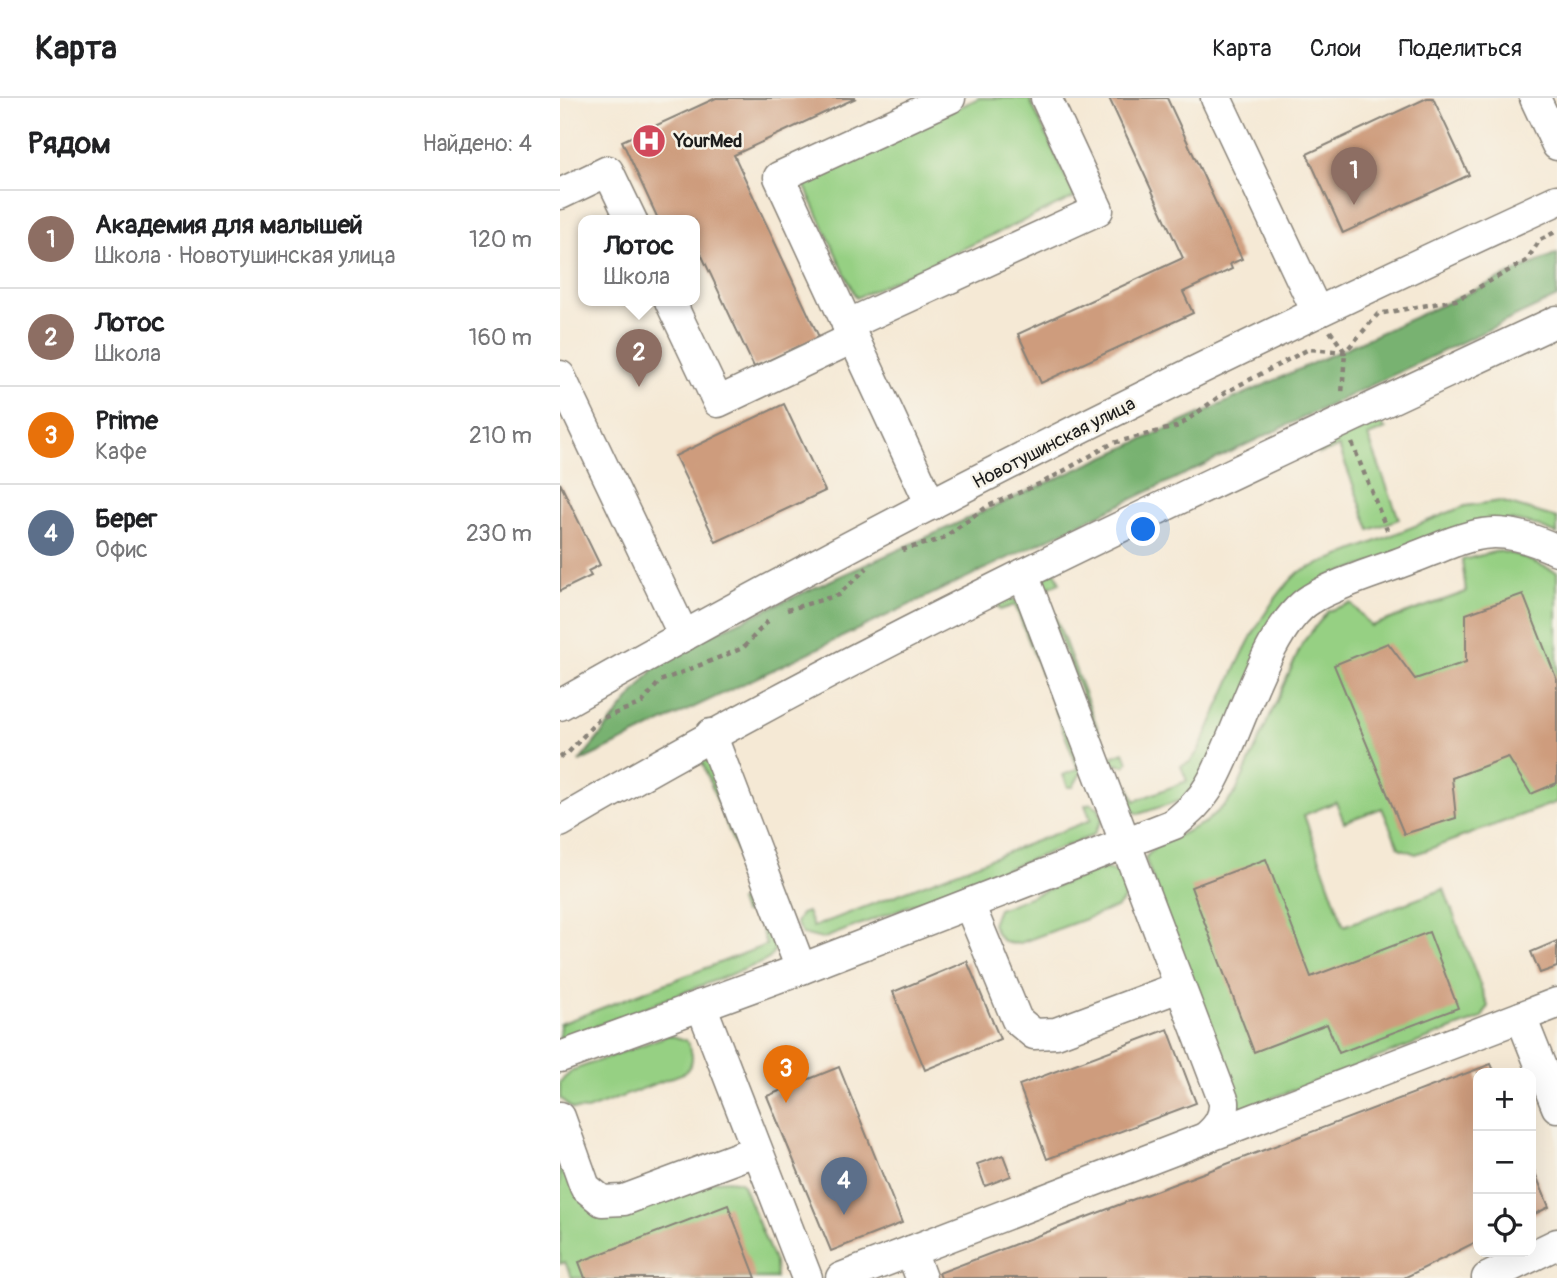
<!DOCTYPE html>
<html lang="ru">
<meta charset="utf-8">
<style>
:root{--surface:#fff;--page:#f6f6f6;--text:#202124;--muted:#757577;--line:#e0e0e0;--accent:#2563eb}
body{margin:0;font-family:Pangolin,sans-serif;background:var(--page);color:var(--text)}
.controls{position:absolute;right:21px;bottom:21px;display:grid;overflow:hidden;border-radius:14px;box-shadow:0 7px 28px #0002}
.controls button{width:63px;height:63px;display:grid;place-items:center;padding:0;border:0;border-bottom:2px solid var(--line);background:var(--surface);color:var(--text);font:35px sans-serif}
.you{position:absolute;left:584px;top:432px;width:24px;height:24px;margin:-18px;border:5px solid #fff;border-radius:50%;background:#1a73e8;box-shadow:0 0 0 10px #1a73e833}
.badge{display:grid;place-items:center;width:46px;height:46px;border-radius:50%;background:var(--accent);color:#fff;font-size:23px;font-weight:700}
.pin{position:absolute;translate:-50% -58px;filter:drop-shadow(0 2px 4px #0008)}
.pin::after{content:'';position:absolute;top:37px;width:24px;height:21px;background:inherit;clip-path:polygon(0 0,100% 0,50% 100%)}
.popup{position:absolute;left:18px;top:117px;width:122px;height:91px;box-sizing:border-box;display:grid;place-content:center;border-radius:14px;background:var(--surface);filter:drop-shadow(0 2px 5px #0005);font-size:23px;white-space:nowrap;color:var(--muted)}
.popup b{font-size:26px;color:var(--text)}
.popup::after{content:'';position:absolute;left:50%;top:100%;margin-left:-14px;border:14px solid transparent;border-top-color:var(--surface)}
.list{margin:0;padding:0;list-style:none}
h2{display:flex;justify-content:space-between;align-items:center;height:91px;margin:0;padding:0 28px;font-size:30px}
h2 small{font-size:23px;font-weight:400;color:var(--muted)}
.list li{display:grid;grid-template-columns:46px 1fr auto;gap:21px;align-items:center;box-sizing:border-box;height:98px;padding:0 28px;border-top:2px solid var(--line)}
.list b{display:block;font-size:26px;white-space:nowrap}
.list p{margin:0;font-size:23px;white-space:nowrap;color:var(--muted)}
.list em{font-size:23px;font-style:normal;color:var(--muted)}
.icon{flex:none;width:38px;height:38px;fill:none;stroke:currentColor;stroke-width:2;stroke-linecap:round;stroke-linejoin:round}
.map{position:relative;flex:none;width:997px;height:1180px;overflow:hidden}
header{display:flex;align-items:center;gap:42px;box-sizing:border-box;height:98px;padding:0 35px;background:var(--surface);border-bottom:2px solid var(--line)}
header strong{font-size:33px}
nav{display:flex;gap:38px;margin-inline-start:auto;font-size:24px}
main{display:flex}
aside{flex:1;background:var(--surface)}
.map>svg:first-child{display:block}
</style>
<header>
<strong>Карта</strong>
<nav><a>Карта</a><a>Слои</a><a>Поделиться</a></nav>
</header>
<main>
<aside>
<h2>Рядом<small>Найдено: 4</small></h2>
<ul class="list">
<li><span class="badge" style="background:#8d6e63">1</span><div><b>Академия для малышей</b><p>Школа · Новотушинская улица</p></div><em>120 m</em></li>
<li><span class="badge" style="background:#8d6e63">2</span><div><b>Лотос</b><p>Школа</p></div><em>160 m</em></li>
<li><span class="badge" style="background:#e8710a">3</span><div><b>Prime</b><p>Кафе</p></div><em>210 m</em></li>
<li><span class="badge" style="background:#5c6f8a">4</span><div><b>Берег</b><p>Офис</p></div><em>230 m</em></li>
</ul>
</aside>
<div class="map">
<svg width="997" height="1180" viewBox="0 0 997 1180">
<rect width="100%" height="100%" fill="#f7f3e8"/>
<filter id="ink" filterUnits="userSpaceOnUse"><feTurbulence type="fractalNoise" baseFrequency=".0143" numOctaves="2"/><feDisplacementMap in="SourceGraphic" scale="14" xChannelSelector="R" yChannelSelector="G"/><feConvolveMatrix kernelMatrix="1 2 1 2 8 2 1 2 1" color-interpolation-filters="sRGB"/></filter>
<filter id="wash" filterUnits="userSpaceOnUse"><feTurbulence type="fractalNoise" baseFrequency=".00686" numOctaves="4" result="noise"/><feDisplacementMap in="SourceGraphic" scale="28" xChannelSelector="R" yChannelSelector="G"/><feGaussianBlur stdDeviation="1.57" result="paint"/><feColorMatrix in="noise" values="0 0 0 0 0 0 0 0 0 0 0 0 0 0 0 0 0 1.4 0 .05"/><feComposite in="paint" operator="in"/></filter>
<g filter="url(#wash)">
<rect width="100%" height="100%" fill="#f5e9d5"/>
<g fill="#96d083" stroke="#597650" stroke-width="2">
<polygon points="419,0 469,0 515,99 296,200 242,82"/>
<polygon points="818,325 826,331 808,338 839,421 810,432 779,349 759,356 759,350"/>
<path d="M940 403 997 420V436L972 426 949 422 766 479 655 661 622 702 579 716 562 709 557 695 568 688 575 703 627 683 621 668 630 664 639 652C667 594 692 517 739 474L905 408Z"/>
<polygon points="938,453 957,457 997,474 997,704 856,756 839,750 822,710 784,724 776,704 744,717 784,828 884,791 928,908 922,920 683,1011 677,1007 585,760 595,749 646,724 667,705 676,694 743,544 768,513 791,505 811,528 906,494 902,462"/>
<polygon points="495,473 500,485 485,491 549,660 564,654 568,664 565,668 549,665 480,491 485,478"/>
<polygon points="447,498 461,506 523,671 513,689 508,689 503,677 518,671 455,507 440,512 436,503"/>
<polygon points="142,658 149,663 199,797 188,815 183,815 179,803 194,797 142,664 127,669 123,660"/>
<polygon points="530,705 539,710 542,722 534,736 527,740 262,841 242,836 236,825 241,816 247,814 253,829 531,722 525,707"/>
<path d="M543 770 559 775C567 788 569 798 558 809L460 845C443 848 438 840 432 826L438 811Z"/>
<polygon points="201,831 210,831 218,846 210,860 203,864 0,942 0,926 206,847"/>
<path d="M109 937 126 942C133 955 136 964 124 975L27 1012 12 1011 0 1000V984L13 972Z"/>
<path d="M0 1053 32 1114 60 1117C88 1107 156 1072 182 1085L215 1165 216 1180H12L5 1164 0 1166Z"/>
</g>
<polygon fill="#78b271" stroke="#4a6746" stroke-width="2" points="997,155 997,199 19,664 105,557"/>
<g id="blocks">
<g fill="#ce9c7d">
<polygon points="156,0 296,0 174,57 259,239 194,269 135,143 135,123 99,123 62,43"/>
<polygon points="549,0 607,0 682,161 670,166 672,171 623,194 633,215 481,285 458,236 623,160"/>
<polygon points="867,0 873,0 909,77 783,135 747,56"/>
<polygon points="224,306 265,393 156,444 115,358"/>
<polygon points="0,385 40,467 28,473 31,478 0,493"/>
<polygon points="963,496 997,582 997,685 971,696 948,659 892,680 896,720 844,736 774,567 828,545 855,581 906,564 906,516"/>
<polygon points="706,761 751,879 869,834 898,910 779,955 767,926 694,954 631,789"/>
<polygon points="997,843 997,869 980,875 971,854"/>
<polygon points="407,863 440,941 365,972 333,894"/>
<polygon points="608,931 636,1005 487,1061 459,987"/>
<polygon points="931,966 935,975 918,975 918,1143 844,1180 381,1180 379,1175"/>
<polygon points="279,969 342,1125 271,1153 207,998"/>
<polygon points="443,1057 451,1078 425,1088 417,1066"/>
<polygon points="971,1065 989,1109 971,1118"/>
<polygon points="168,1107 196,1180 25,1180 19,1164"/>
</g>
</g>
</g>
<g filter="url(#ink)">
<use href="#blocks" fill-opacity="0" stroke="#888278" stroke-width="2"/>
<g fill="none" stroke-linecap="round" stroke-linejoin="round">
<g stroke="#888278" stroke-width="33">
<g id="minor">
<polyline points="656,0 756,212"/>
<polyline points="975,0 997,47"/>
<polyline points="0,96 48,73 72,123"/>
<polyline points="110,203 158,304 293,240"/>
<polyline points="287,227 538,112 486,0"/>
<polyline points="0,278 124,538"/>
<polyline points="371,407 219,79 390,0"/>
<path d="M0 607C324 423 659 257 997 102"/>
<polyline points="151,636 241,871"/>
<path d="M0 724C321 535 660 381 997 223"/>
<polyline points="409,806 457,922 474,936 496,935 619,889"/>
<polyline points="141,907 247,1180"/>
<polyline points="961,919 997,1009"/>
<path d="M0 959 241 871 614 726C628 714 641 703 650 687 678 640 706 528 751 501 776 485 826 471 855 459 916 435 934 423 997 452"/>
<polyline points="0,1019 25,1089 42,1103 64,1102 195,1053"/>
<polyline points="645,1040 997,905"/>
<polyline points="351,1153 361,1180"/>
<path d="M281 1180 645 1040C657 1030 665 1020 664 1004L463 476"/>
<polyline points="927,1180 997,1146"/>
</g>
</g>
<g stroke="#888278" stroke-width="4.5" stroke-dasharray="5 5" stroke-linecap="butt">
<polyline points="770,233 785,254 782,296"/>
<polyline points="792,345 827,432"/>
<polyline points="342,452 382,441 428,408 484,384 553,345 619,328 664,295 749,251 785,254 818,216 896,202 966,163 980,142 997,133"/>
<polyline points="227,512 278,497 307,470"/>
<polyline points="0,659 8,655 38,622 82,605 100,583 183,550 208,523"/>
</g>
<use href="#minor" stroke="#fff" stroke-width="30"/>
</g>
</g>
<defs>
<g id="hospital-disc" transform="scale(1.75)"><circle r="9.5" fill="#d1495b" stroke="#f7f3e8"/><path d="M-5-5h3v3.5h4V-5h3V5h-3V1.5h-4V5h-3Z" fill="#fff"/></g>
</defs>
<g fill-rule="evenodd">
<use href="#hospital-disc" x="89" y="43"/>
</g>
<g text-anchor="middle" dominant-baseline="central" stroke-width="5" stroke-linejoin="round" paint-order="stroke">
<g font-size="19" font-weight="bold" fill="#1c1c1c" stroke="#f7f3e8" text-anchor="start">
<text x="114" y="43">YourMed</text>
</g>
<g font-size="19" fill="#1c1c1c" stroke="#f7f3e8">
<text transform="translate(494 345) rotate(-27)">Новотушинская улица</text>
</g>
</g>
</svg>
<div class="controls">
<button>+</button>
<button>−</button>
<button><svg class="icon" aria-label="locate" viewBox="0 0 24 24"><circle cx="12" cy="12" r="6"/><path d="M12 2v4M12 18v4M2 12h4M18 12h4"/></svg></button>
</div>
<div class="you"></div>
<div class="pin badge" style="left:794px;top:107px;background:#8d6e63">1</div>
<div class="pin badge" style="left:79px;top:289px;background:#8d6e63">2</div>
<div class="popup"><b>Лотос</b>Школа</div>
<div class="pin badge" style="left:226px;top:1005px;background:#e8710a">3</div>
<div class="pin badge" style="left:284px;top:1117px;background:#5c6f8a">4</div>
</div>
</main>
